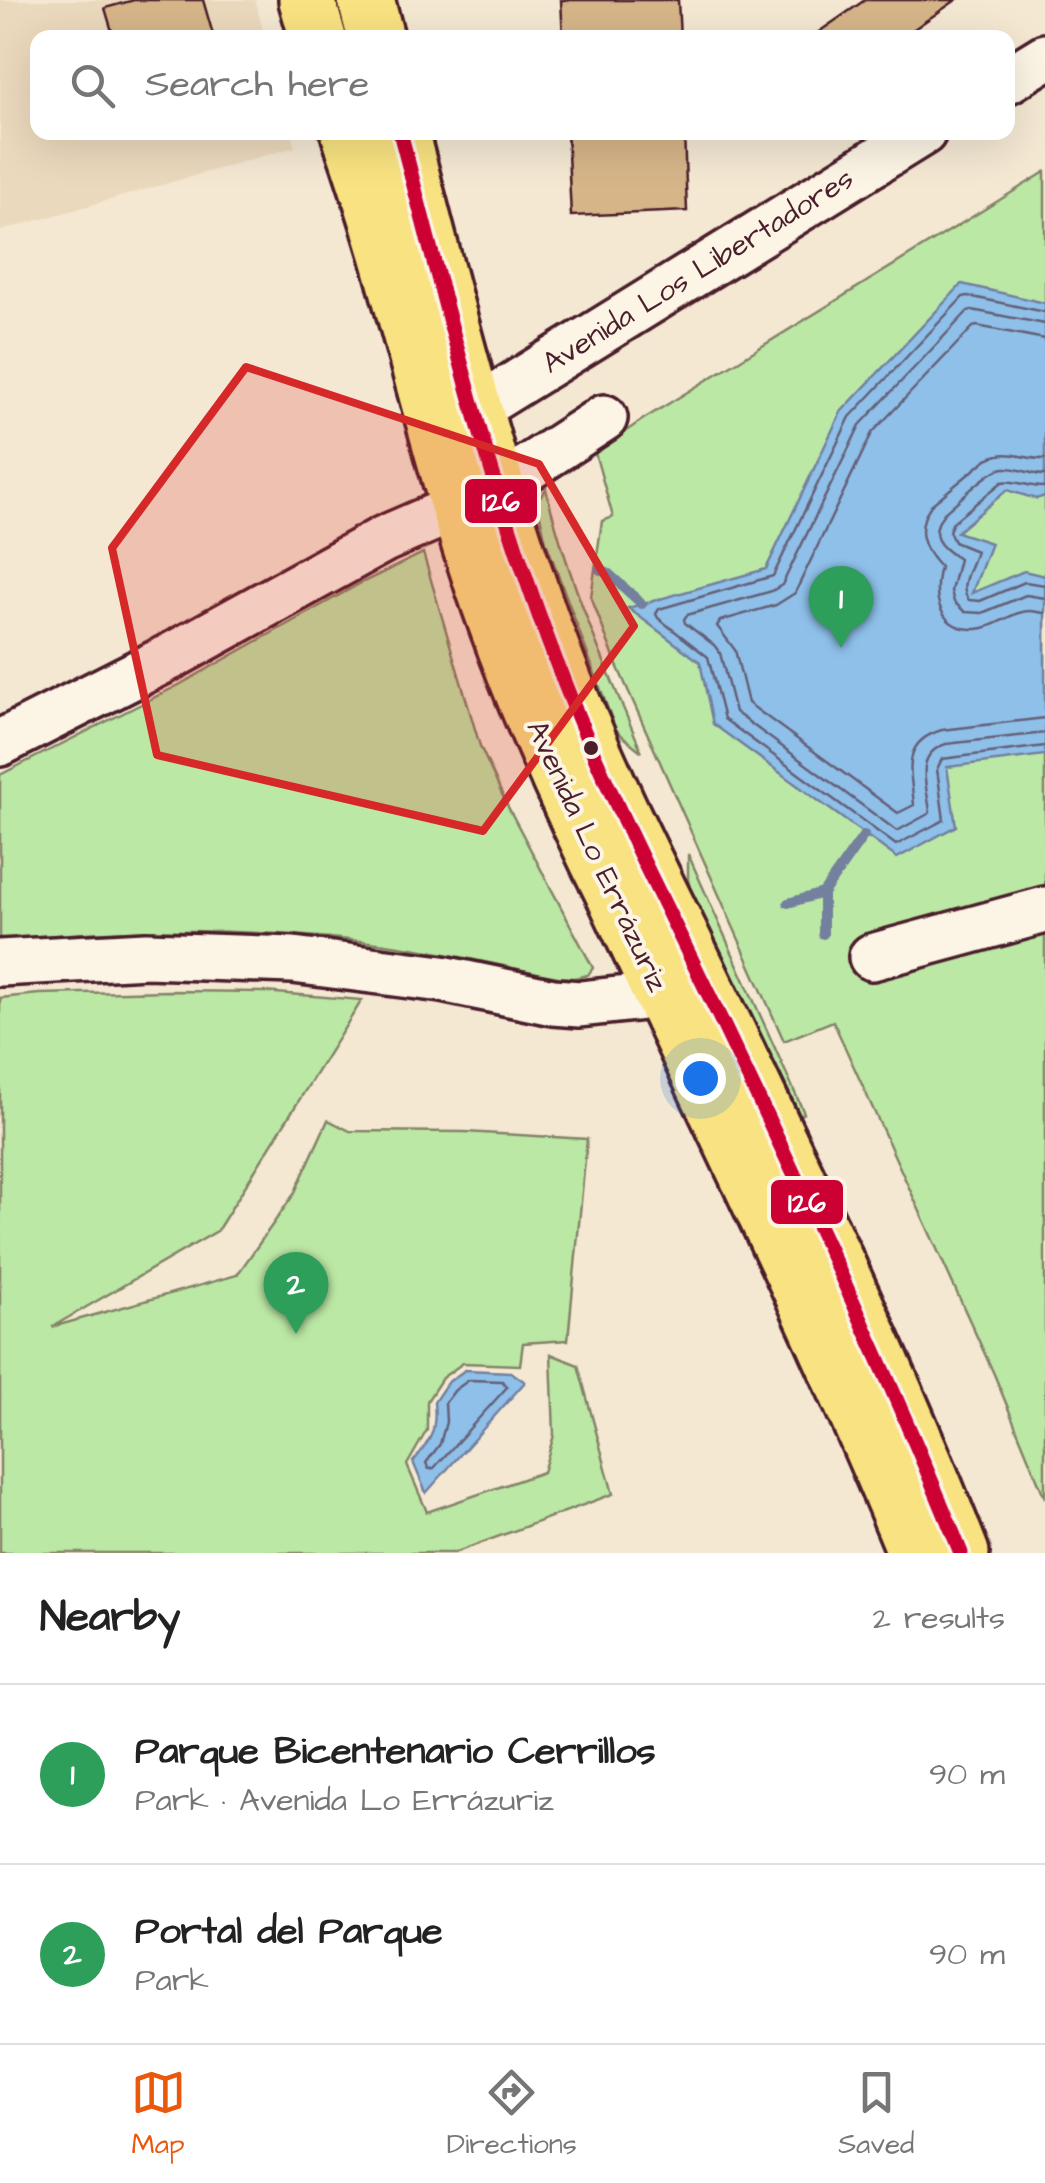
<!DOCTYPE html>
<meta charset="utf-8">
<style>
:root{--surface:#fff;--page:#f2f2f2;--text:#222;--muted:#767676;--line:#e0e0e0;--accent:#ea580c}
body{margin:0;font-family:"Architects Daughter",sans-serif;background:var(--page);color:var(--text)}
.you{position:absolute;left:700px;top:1078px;width:35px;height:35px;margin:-25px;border:8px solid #fff;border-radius:50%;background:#1a73e8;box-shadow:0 0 0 15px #1a73e833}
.badge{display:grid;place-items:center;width:65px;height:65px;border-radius:50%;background:var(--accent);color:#fff;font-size:32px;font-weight:700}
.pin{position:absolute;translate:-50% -82px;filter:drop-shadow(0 2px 5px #0008)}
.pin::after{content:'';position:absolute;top:52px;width:35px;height:30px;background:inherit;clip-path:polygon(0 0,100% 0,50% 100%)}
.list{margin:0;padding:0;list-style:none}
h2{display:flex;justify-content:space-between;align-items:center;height:130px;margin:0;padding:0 40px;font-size:42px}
h2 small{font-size:32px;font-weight:400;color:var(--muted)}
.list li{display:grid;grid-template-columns:65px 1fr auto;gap:30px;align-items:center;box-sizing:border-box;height:180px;padding:0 40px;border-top:2px solid var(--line)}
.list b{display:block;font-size:38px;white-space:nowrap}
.list p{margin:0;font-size:32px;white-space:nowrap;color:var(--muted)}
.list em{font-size:32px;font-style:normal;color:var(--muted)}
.icon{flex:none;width:55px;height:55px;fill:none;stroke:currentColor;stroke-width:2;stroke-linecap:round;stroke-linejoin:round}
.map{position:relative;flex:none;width:1045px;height:1553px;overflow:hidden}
.search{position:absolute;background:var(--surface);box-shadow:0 10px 40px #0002;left:30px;right:30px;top:30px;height:110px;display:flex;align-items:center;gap:25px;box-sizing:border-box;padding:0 35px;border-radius:20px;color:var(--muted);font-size:38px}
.sheet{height:490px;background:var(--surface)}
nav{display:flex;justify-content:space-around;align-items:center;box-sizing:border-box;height:140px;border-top:2px solid var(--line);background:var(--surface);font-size:28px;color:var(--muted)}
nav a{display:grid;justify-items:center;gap:5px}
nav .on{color:var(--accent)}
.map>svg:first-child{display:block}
</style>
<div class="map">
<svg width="1045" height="1553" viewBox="0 0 1045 1553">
<rect width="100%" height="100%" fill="#f4e8d3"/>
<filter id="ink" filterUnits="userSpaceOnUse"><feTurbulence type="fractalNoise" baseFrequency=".01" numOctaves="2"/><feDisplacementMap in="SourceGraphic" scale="20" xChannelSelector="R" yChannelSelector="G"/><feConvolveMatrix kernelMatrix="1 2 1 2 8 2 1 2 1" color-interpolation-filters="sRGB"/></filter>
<g filter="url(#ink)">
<polygon fill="#ebd9bd" points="0,0 255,0 265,37 38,38 38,132 291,133 295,147 0,231"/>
<g fill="#bce8a5" stroke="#838468" stroke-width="2.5">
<polygon points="1045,172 1045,1498 994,1374 833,1021 784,1041 616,663 591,597 602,521 613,517 595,453 642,420"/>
<path d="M546 489C568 580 605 666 642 752L619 733 615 728 546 542 538 506 539 498Z"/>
<path d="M423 553 480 746 506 803 593 968 588 975 574 978 558 977C495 965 432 949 369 942 246 928 122 927 0 940V775L179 685 361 583Z"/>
<polygon points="688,854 804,1113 800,1115 690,888 688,879"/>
<polygon points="169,991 264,992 362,1000 217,1231 52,1327 237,1275 294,1194 328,1120 350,1131 465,1132 587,1139 568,1340 523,1343 520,1365 463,1363 442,1378 427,1401 427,1430 407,1465 427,1512 543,1472 554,1435 551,1354 578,1365 613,1494 454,1553 0,1553 0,998 39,994"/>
</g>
<g fill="#8ec0ea" stroke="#73809e" stroke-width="2.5">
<polygon points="962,284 1045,303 1045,496 1036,499 1007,490 957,532 991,543 972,593 1024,571 1045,576 1045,755 947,767 956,826 897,858 713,724 700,662 628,608 766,569 841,412"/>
<path d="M465 1370 511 1372 525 1382 426 1493 413 1462C431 1440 437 1431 434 1402L447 1383Z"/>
</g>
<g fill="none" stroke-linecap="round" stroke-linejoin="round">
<g stroke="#655f77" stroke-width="2.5">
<polyline points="1045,312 968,296 963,297 850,417 773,576 659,609 656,614 658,618 708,657 724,719 896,845 944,820 937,769 942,759 1045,746"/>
<path d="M1045 324 972 310 968 311 860 425 782 585 772 591 687 615 684 619 685 623 714 645 720 653 735 712 897 831 930 813C928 787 912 755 946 744L1045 733"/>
<path d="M1045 339 977 326 973 327 872 433 795 593 776 605 720 621 717 626 735 650 748 703 898 813 914 805C911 772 900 742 942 730L1045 718"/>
<path d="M1045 459C1022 460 1011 448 987 459L931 505C915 528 922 548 940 567 932 597 939 631 977 629 996 628 1012 611 1029 611 1035 611 1040 613 1045 613"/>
<path d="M1045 475C1031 475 1018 467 1004 468 988 470 958 502 944 513 927 536 940 547 959 559L951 591 954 602 965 612 982 613 1026 595 1045 598"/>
<path d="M1045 487C1029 488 1015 479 1002 482L953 522 949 531 954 542 976 551C972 567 957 586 969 600L980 601 1025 582 1045 585"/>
<polygon points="469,1380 502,1381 507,1387 434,1468 429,1469 426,1463 440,1444 446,1422 445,1403 455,1390"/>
</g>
<g stroke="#73809e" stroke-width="10">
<polyline points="599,569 609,574 642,604"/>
<polyline points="788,903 823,893"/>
<polyline points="823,934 823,893 864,835"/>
</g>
</g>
<g fill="#d6b589" stroke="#4a1f2b" stroke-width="2.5">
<polygon points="134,0 203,0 214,38 114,38 105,8"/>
<polygon points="561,0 678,0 680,38 563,38"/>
<polygon points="865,0 956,0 901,38 810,38"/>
<polygon points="567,132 684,132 687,211 571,216"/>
</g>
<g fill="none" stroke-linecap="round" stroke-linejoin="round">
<g stroke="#4a1f2b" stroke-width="52">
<g id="minor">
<polyline points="1008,80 1045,57"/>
<polyline points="474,410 923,132"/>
<polyline points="497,488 604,418"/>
<polyline points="0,743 170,657 384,539 458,507"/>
<polyline points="872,957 1045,910"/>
<polyline points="0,963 146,955 293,960 442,979 553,1002 580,1004 636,998 659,990"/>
</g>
</g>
<g stroke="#4a1f2b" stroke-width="62">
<g id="major">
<polyline points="307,0 318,38"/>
<polyline points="366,0 376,38"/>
<path d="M349 132C399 272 429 417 474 557 512 676 562 790 618 902 719 1118 826 1332 916 1553"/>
<path d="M400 132C451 326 498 522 574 707 612 799 658 888 701 978 792 1168 884 1357 961 1553"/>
</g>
</g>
<use href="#minor" stroke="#fcf5e5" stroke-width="45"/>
<use href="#major" stroke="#f8e281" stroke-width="55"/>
<g stroke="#fcf5e5" stroke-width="22">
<path id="bus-1" d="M400 132C451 326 498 521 574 707 617 813 671 916 721 1020 805 1196 888 1372 961 1553"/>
</g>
<use href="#bus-1" stroke="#c03" stroke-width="15"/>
</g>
</g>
<path fill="#d62828" fill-opacity="0.2" stroke="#d62828" stroke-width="8" stroke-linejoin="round" d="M246 367 539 464 634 626 483 831 157 755 112 548Z"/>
<circle fill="#4a1f2b" stroke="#fcf5e5" stroke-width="4" cx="591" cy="748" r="9"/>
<g text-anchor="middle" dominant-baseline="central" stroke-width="8" stroke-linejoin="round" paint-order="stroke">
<g font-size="30" fill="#4a1f2b" stroke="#fcf5e5">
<text transform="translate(698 271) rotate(-32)">Avenida Los Libertadores</text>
<text transform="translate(597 856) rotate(65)">Avenida Lo Errázuriz</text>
</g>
</g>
<g stroke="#fcf5e5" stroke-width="4">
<rect x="463" y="477" width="76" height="48" rx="10" fill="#c03"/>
<rect x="769" y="1178" width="76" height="48" rx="10" fill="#c03"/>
</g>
<g font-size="28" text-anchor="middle" font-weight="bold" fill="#fff">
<text x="501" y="511">I26</text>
<text x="807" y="1212">I26</text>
</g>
</svg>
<div class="you"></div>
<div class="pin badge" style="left:841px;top:648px;background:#2e9e5b">1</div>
<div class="pin badge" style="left:296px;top:1334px;background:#2e9e5b">2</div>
<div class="search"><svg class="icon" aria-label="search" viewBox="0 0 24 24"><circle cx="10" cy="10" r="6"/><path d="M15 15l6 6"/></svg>Search here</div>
</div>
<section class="sheet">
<h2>Nearby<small>2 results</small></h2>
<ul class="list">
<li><span class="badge" style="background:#2e9e5b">1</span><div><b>Parque Bicentenario Cerrillos</b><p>Park · Avenida Lo Errázuriz</p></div><em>90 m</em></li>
<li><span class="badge" style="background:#2e9e5b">2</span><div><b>Portal del Parque</b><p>Park</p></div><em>90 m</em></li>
</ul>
</section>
<nav>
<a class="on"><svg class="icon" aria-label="map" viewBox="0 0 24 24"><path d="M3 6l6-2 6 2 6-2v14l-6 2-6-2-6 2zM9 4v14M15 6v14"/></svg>Map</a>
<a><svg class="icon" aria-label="directions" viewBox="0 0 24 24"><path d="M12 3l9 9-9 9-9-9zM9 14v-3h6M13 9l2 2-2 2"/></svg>Directions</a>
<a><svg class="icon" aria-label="saved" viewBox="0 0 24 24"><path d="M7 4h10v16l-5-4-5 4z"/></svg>Saved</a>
</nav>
